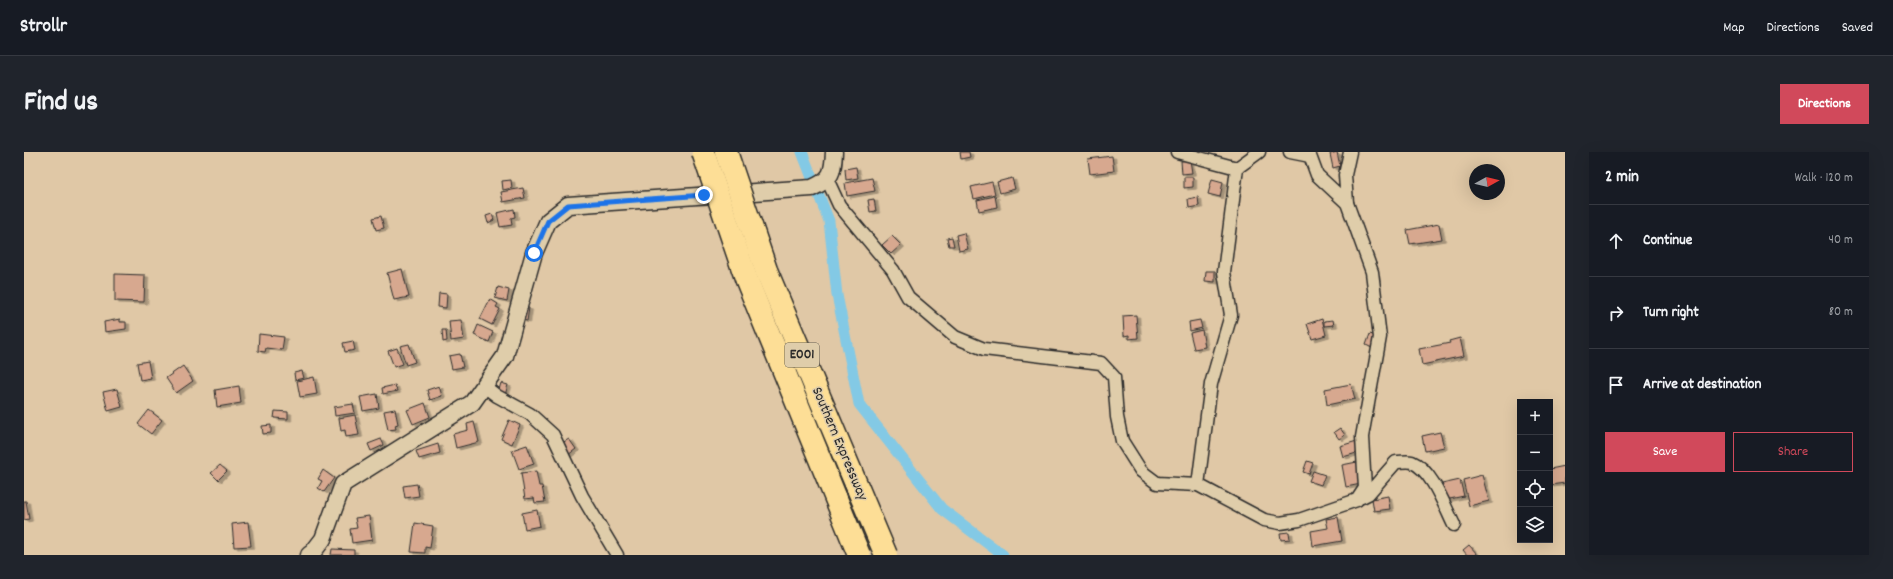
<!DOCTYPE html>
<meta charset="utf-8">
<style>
:root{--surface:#171b24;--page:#20242c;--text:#f1f3f6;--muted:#9ea1a6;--line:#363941;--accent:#d1495b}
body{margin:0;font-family:Dekko,sans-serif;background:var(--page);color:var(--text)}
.controls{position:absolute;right:12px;bottom:12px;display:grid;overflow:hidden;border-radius:0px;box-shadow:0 4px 16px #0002}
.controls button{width:36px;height:36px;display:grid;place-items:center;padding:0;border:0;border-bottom:1px solid var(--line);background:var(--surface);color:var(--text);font:20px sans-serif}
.compass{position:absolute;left:1445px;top:12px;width:36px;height:36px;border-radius:50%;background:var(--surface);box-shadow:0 4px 16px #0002;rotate:82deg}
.stop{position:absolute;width:12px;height:12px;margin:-9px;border:3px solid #1a73e8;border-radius:50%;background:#fff}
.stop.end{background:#1a73e8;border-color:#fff;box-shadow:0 1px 4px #0008}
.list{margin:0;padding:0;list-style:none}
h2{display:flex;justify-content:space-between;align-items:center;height:52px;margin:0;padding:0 16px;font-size:17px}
h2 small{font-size:13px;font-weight:400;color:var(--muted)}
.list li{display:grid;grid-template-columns:26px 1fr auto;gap:12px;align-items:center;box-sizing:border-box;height:72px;padding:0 16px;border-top:1px solid var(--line)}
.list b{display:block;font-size:15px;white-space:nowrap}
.list em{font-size:13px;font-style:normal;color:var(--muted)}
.actions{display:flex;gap:8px;padding:12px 16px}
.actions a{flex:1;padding:9px 0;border:1px solid var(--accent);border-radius:0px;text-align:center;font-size:14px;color:var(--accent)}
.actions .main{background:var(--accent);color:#fff}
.icon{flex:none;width:22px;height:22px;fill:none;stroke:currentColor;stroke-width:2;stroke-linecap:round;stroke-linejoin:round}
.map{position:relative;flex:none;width:1541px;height:403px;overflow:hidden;border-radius:0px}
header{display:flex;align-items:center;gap:24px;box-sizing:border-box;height:56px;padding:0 20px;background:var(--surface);border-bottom:1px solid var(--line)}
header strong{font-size:19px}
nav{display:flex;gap:22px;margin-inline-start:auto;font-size:14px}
.intro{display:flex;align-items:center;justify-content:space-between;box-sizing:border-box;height:96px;padding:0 24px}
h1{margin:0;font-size:28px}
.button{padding:10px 18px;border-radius:0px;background:var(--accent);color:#fff;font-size:14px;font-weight:700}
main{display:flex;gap:24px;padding:0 24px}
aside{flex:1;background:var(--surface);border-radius:0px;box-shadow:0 4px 16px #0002}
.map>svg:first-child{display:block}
</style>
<header>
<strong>Strollr</strong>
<nav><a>Map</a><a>Directions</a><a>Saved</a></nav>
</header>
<div class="intro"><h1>Find us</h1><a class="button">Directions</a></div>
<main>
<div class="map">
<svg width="1541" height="403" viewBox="0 0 1541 403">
<defs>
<filter id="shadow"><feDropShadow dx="3.5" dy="2" stdDeviation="0" flood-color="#0004"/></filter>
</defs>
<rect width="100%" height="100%" fill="#e0c8a6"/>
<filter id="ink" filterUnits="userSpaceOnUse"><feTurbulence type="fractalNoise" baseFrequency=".025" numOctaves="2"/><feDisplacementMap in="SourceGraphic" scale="8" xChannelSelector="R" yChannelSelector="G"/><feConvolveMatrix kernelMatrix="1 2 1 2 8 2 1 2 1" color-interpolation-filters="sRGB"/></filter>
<g filter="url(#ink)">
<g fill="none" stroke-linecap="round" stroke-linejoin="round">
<polyline stroke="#83c9e5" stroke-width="11" points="778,0 805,69 813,143 835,252 918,357 979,403"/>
</g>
<g fill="#d7a88f" stroke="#2b2b2b" filter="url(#shadow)">
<polygon points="936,0 945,0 946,5 937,7"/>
<polygon points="1313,0 1316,14 1309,16 1306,2"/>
<polygon points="1088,4 1090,19 1066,22 1064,7"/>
<polygon points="1166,8 1168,21 1158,22 1157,9"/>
<polygon points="832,15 834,26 822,28 821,17"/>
<polygon points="1160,25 1169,25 1169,35 1160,36"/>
<polygon points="848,26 851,39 823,44 821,31"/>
<polygon points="988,26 991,37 976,41 973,30"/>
<polygon points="1188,27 1199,30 1196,45 1184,42"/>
<polygon points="487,28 488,36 479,38 478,29"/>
<polygon points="968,30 971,42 950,47 947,35"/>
<polygon points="499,36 501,46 479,50 477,40"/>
<polygon points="971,44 973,55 955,59 953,48"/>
<polygon points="1174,45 1175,54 1165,56 1164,47"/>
<polygon points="850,47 852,59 846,60 844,48"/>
<polygon points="490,57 491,65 487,66 488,73 476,75 473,61"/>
<polygon points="468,62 470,68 464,71 462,64"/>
<polygon points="357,64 360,76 352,78 349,66"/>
<polygon points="1415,72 1418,87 1386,92 1383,78"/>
<polygon points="940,81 944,97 935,99 932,83"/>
<polygon points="868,84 877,93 867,102 858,93"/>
<polygon points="928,85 930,94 925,94 923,86"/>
<polygon points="378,117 385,145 370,148 363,121"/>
<polygon points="1182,119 1191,119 1191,130 1181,129"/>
<polygon points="91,122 121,123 120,150 91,149"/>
<polygon points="474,135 485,138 483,149 471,146"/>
<polygon points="415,141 423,142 422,156 414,155"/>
<polygon points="466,147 474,152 472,155 476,157 468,173 456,167"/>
<polygon points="500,155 505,156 503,169 498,168"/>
<polygon points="1112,163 1114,186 1105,187 1105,183 1100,184 1099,164"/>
<polygon points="96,167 96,170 102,170 102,177 81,180 80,170"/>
<polygon points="1298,167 1302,183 1288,187 1283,172"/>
<polygon points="437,168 440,187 427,189 425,169"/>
<polygon points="1176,168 1178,176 1166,179 1165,170"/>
<polygon points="1309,168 1310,173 1300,174 1300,169"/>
<polygon points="454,173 469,180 465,190 450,183"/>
<polygon points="418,178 422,178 423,189 419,190"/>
<polygon points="1178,178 1181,195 1170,197 1166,181"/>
<polygon points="235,182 260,185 258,198 242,196 241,200 234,199"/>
<polygon points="1346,182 1352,184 1348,196 1342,193"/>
<polygon points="1436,186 1440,204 1398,213 1395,197 1426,191 1425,189"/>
<polygon points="329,189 331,198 321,200 319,191"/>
<polygon points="385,192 391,210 382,213 376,194"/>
<polygon points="373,196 379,212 370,215 364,199"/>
<polygon points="436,202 439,215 428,217 425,204"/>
<polygon points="124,209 127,226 116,228 113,211"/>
<polygon points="159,214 169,229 152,241 142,226"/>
<polygon points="278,219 280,226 271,228 270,221"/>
<polygon points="290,225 293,242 276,245 273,229"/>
<polygon points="477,231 484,233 481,243 474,241"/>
<polygon points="1327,232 1331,247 1303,253 1301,237"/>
<polygon points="371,233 373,239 359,242 358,236"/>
<polygon points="215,234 217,251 193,255 191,238"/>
<polygon points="415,234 418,244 406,248 403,238"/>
<polygon points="93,237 98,255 84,259 79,240"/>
<polygon points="353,242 355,256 339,259 336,245"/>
<polygon points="401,251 406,265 389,272 383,258"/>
<polygon points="329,252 331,261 311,264 310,255"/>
<polygon points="371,257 374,272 371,273 372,277 364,278 360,259"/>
<polygon points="125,258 138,268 127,282 114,272"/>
<polygon points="251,259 264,260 264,267 250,266"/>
<polygon points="331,263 335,283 322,285 321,278 317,279 315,266"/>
<polygon points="485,268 496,273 488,292 477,287"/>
<polygon points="450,270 455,290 432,296 429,282 444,278 443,272"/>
<polygon points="247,273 247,281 239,282 238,274"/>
<polygon points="1316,276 1321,283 1315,287 1310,280"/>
<polygon points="1416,280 1420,295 1401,299 1398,284"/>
<polygon points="357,287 360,293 347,299 344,292"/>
<polygon points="545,287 552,297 544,303 536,292"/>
<polygon points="1333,289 1336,300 1319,305 1316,294"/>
<polygon points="414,292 416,301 395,307 392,299"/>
<polygon points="503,293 510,312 495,317 488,298"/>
<polygon points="1283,309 1289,311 1285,322 1279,320"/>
<polygon points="1333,310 1337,332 1322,335 1318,313"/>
<polygon points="196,313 203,319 194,328 187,321"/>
<polygon points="1541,314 1541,331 1526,333 1526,317"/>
<polygon points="299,318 310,326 300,340 294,336 298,329 294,327"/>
<polygon points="512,319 515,334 518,334 521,350 511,351 510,346 501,347 497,321"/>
<polygon points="1289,319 1301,323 1297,333 1285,329"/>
<polygon points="1458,323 1465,349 1445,354 1439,328"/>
<polygon points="1436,328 1440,344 1421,348 1418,332"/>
<polygon points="393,332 395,344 381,346 379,334"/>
<polygon points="1364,344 1366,357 1350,359 1348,347"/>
<polygon points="0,349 2,349 5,367 0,368"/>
<polygon points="513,358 516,374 501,377 498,361"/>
<polygon points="345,364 348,388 328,391 326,377 333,376 331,366"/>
<polygon points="1314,365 1318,389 1289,394 1287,379 1304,376 1302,367"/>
<polygon points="224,370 227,394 210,395 208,372"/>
<polygon points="391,371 409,374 406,396 401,395 401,401 387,400"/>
<polygon points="1265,380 1266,387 1257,388 1256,381"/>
<polygon points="1445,393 1454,403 1443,403 1439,398"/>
<polygon points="308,397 330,398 330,403 307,403"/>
</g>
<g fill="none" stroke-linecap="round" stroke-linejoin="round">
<g stroke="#2b2b2b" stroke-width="15">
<g id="minor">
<polyline points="1153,0 1213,16"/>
<polyline points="803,27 815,53 869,118 884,145 931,185 960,197 1077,211 1090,225 1093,265 1098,289 1117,319 1133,331 1174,333 1240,368 1256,371 1275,368 1333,348 1341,336 1338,285 1356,185 1348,120 1323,51 1293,23 1286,4 1266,0"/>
<polyline points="1323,51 1321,23 1326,0"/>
<polyline points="460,234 473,244 506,262 529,283 558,344 593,403"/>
<polyline points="1174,333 1187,232 1207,163 1200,120 1213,16 1235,0"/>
<path d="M1338 345 1344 342 1372 310C1377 310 1384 309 1388 310 1408 318 1421 355 1430 373"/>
</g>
</g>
<g stroke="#2b2b2b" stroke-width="19">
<path id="tertiary" d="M285 403 289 400 299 387 319 332 448 251 481 204 510 101 524 69 544 53 788 36C808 27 809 21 810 0"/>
</g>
<use href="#minor" stroke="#dfcdaa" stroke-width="12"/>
<use href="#tertiary" stroke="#dfcdaa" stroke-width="16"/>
<g stroke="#2b2b2b" stroke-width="25" stroke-linecap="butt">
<g id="motorway-bridge">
<polyline points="679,0 722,126 835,403"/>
<polyline points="702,0 742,118 862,403"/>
</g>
</g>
<use href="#motorway-bridge" stroke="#fdde96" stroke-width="22"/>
</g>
</g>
<g fill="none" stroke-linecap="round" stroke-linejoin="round" filter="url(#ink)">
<polyline stroke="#1a73e8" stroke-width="5" points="510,101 524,69 544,53 680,43"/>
</g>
<g text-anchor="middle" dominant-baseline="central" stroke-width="3" stroke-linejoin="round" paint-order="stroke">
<rect fill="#dfcdaa" stroke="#615c51" stroke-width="1" x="761" y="191" width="34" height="24" rx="3"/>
<g font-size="14" font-weight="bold" fill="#2b2b2b">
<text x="778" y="203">E001</text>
</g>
<g font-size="15" fill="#2b2b2b" stroke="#dfcdaa">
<text transform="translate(815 292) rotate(67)">Southern Expressway</text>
</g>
</g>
</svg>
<div class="controls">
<button>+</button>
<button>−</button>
<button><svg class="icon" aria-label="locate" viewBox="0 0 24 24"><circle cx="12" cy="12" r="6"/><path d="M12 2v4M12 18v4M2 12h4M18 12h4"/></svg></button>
<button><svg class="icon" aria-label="layers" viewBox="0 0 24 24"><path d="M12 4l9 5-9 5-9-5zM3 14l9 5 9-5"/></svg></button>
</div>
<svg class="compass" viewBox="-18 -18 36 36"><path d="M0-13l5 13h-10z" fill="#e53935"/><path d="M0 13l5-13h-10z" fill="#9ea1a6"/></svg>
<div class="stop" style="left:510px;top:101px"></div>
<div class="stop end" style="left:680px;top:43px"></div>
</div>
<aside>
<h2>2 min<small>Walk · 120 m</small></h2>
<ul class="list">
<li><svg class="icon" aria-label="ahead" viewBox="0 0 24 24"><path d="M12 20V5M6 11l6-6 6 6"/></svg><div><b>Continue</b></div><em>40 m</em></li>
<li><svg class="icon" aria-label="right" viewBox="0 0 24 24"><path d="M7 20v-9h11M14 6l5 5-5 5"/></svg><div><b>Turn right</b></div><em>80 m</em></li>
<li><svg class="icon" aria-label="arrive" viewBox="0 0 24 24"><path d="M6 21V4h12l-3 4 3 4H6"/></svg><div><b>Arrive at destination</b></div></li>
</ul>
<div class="actions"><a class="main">Save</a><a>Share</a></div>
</aside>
</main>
